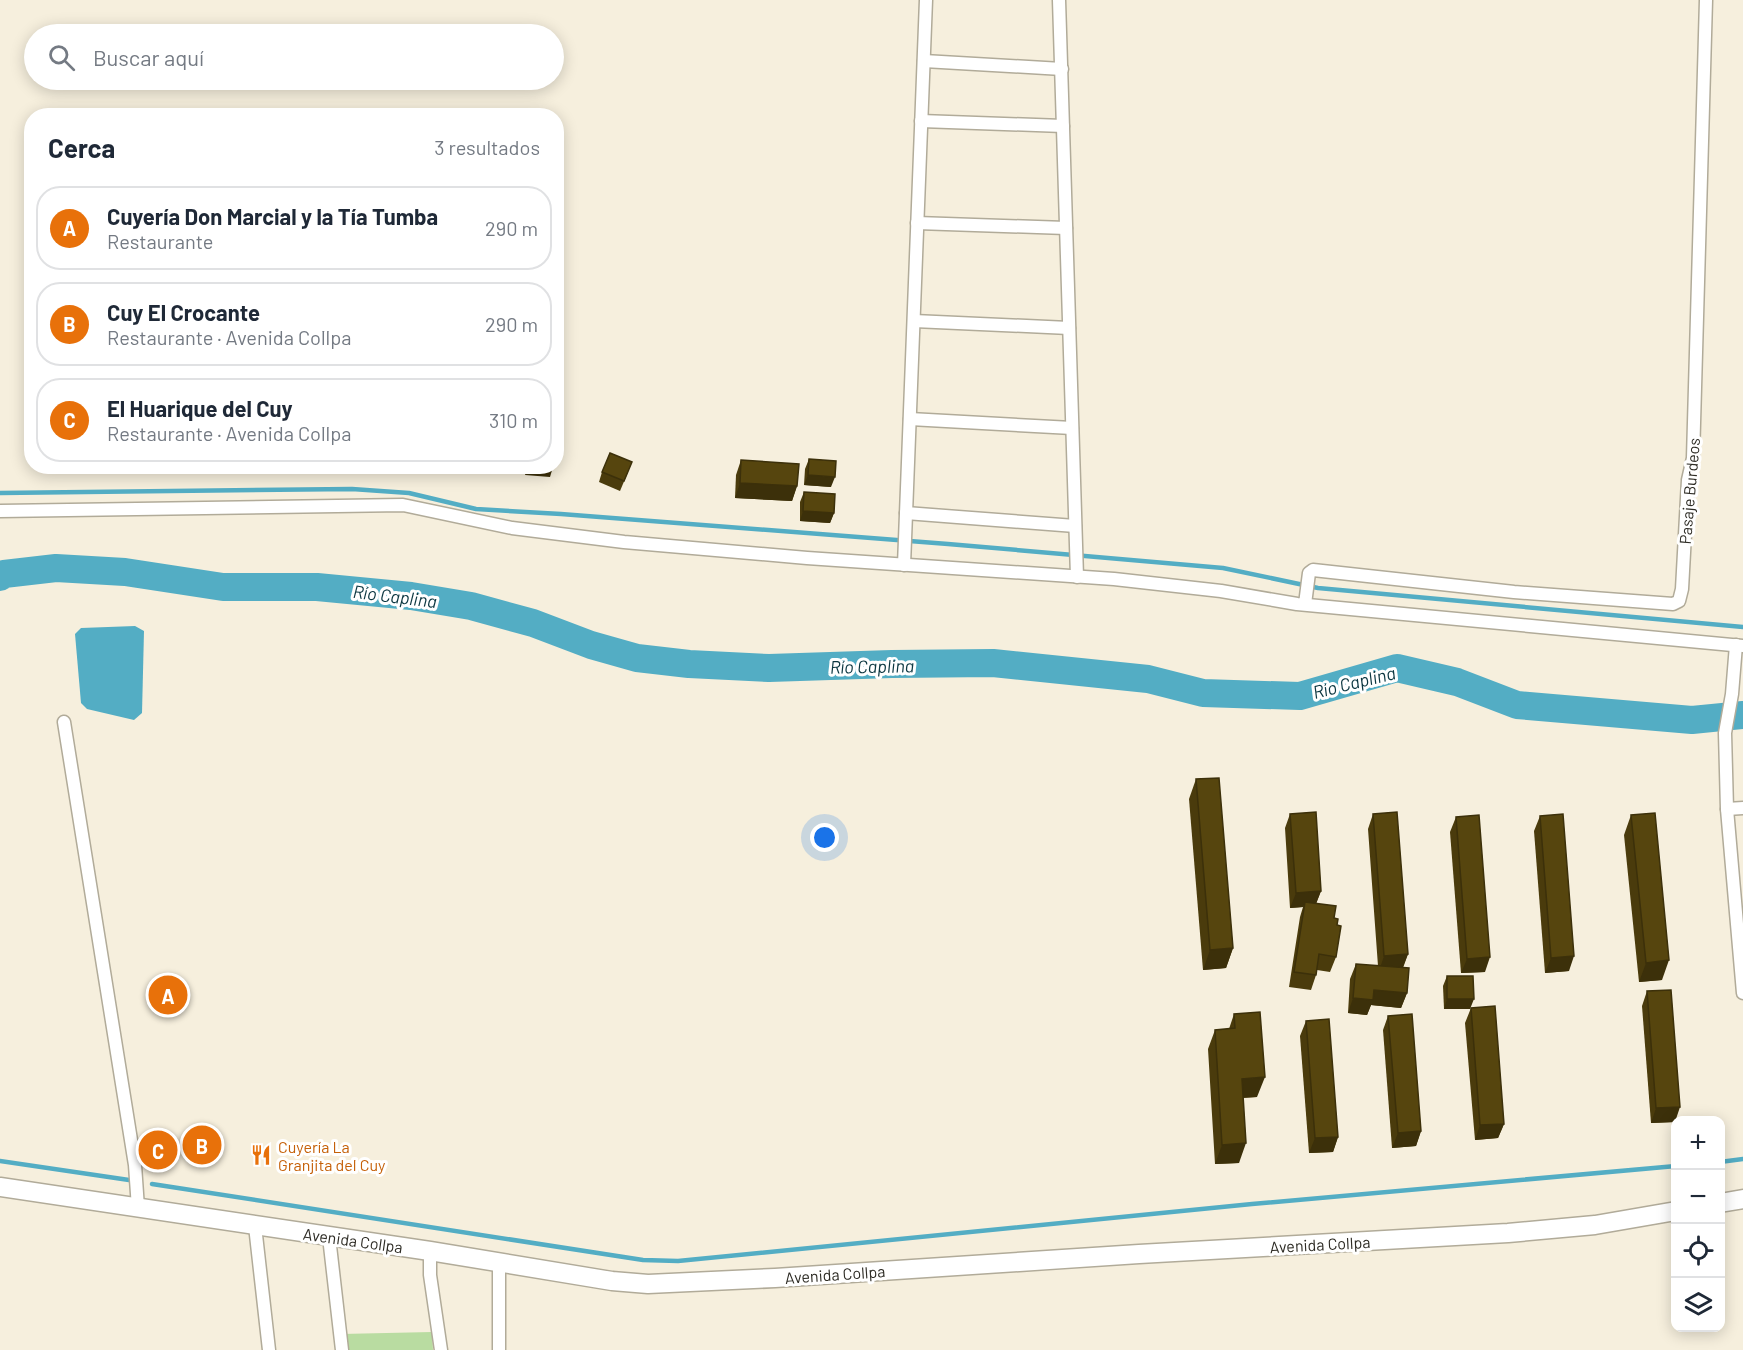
<!DOCTYPE html>
<html lang="es">
<meta charset="utf-8">
<style>
:root{--surface:#fff;--page:#f6f6f7;--text:#1f2937;--muted:#747a83;--line:#e0e1e3;--accent:#c43828}
body{margin:0;font-family:Barlow,sans-serif;background:var(--page);color:var(--text)}
.controls{position:absolute;right:18px;bottom:18px;display:grid;overflow:hidden;border-radius:12px;box-shadow:0 3px 15px #0003}
.controls button{width:54px;height:54px;display:grid;place-items:center;padding:0;border:0;border-bottom:2px solid var(--line);background:var(--surface);color:var(--text);font:30px sans-serif}
.you{position:absolute;left:825px;top:838px;width:21px;height:21px;margin:-15px;border:4px solid #fff;border-radius:50%;background:#1a73e8;box-shadow:0 0 0 9px #1a73e833}
.badge{display:grid;place-items:center;width:39px;height:39px;border-radius:50%;background:var(--accent);color:#fff;font-size:20px;font-weight:700}
.pin{position:absolute;translate:-50% -50%;border:3px solid #fff;box-shadow:0 2px 6px #0006}
.list{margin:0;padding:0;list-style:none}
h2{display:flex;justify-content:space-between;align-items:center;height:78px;margin:0;padding:0 24px;font-size:26px}
h2 small{font-size:20px;font-weight:400;color:var(--muted)}
.list li{display:grid;grid-template-columns:39px 1fr auto;gap:18px;align-items:center;box-sizing:border-box;height:84px;margin:0 12px 12px;padding:0 12px;border:2px solid var(--line);border-radius:24px}
.list b{display:block;font-size:22px;white-space:nowrap}
.list p{margin:0;font-size:20px;white-space:nowrap;color:var(--muted)}
.list em{font-size:20px;font-style:normal;color:var(--muted)}
.icon{flex:none;width:33px;height:33px;fill:none;stroke:currentColor;stroke-width:2;stroke-linecap:round;stroke-linejoin:round}
.map{position:relative;flex:none;width:1743px;height:1350px;overflow:hidden}
.search{position:absolute;background:var(--surface);box-shadow:0 3px 15px #0003;left:24px;top:24px;width:540px;height:66px;display:flex;align-items:center;gap:15px;box-sizing:border-box;padding:0 21px;border-radius:33px;color:var(--muted);font-size:22px}
.panel{position:absolute;background:var(--surface);box-shadow:0 3px 15px #0003;left:24px;top:108px;width:540px;height:366px;border-radius:24px}
.map>svg:first-child{display:block}
</style>
<div class="map">
<svg width="1743" height="1350" viewBox="0 0 1743 1350">
<rect width="100%" height="100%" fill="#f6efdd"/>
<polygon fill="#b9dca1" points="432,1332 433,1350 343,1350 341,1334"/>
<polygon fill="#53adc4" points="135,626 144,631 142,713 134,720 87,709 81,703 75,634 81,628"/>
<g fill="none" stroke-linecap="round" stroke-linejoin="round">
<g stroke="#53adc4" stroke-width="4.5">
<polyline points="0,493 352,489 409,493 476,509 561,514 948,544 1223,568 1318,588 1743,627"/>
<polyline points="0,1161 129,1180"/>
<polyline points="1720,1162 1743,1159"/>
<polyline points="152,1184 643,1260 678,1261 1252,1204 1676,1166"/>
</g>
<polyline stroke="#53adc4" stroke-width="28" points="0,577 4,574 56,568 125,572 223,587 317,587 411,596 471,606 533,623 591,645 637,658 689,664 769,668 892,664 993,663 1148,679 1203,693 1300,696 1397,668 1457,682 1517,705 1692,720 1743,715"/>
<g stroke="#b1ab99" stroke-width="15">
<g id="minor">
<polyline points="1059,0 1077,577"/>
<polyline points="924,61 1062,69"/>
<polyline points="921,121 1063,126"/>
<polyline points="917,223 1066,228"/>
<polyline points="914,321 1069,328"/>
<polyline points="910,419 1072,428"/>
<polyline points="0,511 403,505 512,528 624,542 807,558 1114,579 1221,591 1297,604 1743,646"/>
<polyline points="906,513 1075,526"/>
<polyline points="904,565 926,0"/>
<polyline points="1305,604 1309,573 1313,570 1514,592 1673,604 1679,601 1682,589 1688,480 1693,458 1706,0"/>
<polyline points="1736,645 1732,694 1725,733 1727,809 1743,993"/>
<polyline points="64,722 135,1165 138,1208"/>
<polyline points="1727,809 1743,808"/>
<polyline points="255,1226 269,1350"/>
<polyline points="329,1237 342,1350"/>
<polyline points="430,1251 430,1275 441,1350"/>
<polyline points="499,1350 499,1263"/>
</g>
</g>
<g stroke="#b1ab99" stroke-width="21">
<g id="secondary">
<polyline points="0,1187 430,1251 612,1281 648,1284 775,1278 1139,1254 1508,1233 1595,1225 1676,1211"/>
<polyline points="1720,1203 1743,1199"/>
</g>
</g>
<use href="#minor" stroke="#fff" stroke-width="12"/>
<use href="#secondary" stroke="#fff" stroke-width="18"/>
</g>
<g fill="#4a3b0c">
<polygon points="809,459 831,487 804,485 805,469"/>
<polygon points="741,460 797,486 792,501 735,498 736,475"/>
<polygon points="602,472 628,472 620,491 599,482"/>
<polygon points="804,492 834,513 830,523 800,521 800,502"/>
<polygon points="1196,779 1233,948 1226,968 1203,970 1189,799"/>
<polygon points="1290,814 1321,891 1316,904 1334,918 1337,925 1336,957 1330,972 1317,970 1316,975 1311,990 1289,987 1300,917 1303,907 1290,908 1285,828"/>
<polygon points="1373,814 1408,954 1403,968 1407,993 1401,1008 1371,1005 1367,1015 1348,1013 1350,979 1356,964 1378,966 1368,829"/>
<polygon points="1631,815 1662,980 1639,982 1624,835"/>
<polygon points="1540,816 1569,971 1545,973 1534,831"/>
<polygon points="1456,817 1485,972 1461,973 1450,832"/>
<polygon points="1447,976 1470,1009 1444,1009 1443,986"/>
<polygon points="1647,991 1675,1122 1651,1123 1642,1006"/>
<polygon points="1471,1008 1504,1124 1498,1138 1475,1140 1465,1023"/>
<polygon points="1234,1014 1257,1097 1243,1098 1239,1163 1215,1164 1208,1049 1215,1030 1229,1029"/>
<polygon points="1388,1016 1421,1131 1416,1146 1392,1148 1383,1030"/>
<polygon points="1306,1021 1338,1137 1333,1152 1309,1153 1300,1036"/>
</g>
<g fill="#3c300a">
<polygon points="528,466 543,466 553,467 550,477 525,475"/>
<polygon points="808,475 835,477 831,487 804,485"/>
<polygon points="740,483 797,486 792,501 735,498"/>
<polygon points="803,511 834,513 830,523 800,521"/>
<polygon points="1321,891 1315,906 1305,902 1303,907 1290,908 1296,893"/>
<polygon points="1233,948 1226,968 1203,970 1210,950"/>
<polygon points="1408,954 1402,969 1379,971 1384,956"/>
<polygon points="1574,956 1569,971 1545,973 1551,958"/>
<polygon points="1490,957 1485,972 1461,973 1467,959"/>
<polygon points="1669,960 1662,980 1639,982 1646,963"/>
<polygon points="1374,990 1407,993 1401,1008 1371,1005 1367,1015 1348,1013 1353,998"/>
<polygon points="1447,999 1474,999 1470,1009 1444,1009"/>
<polygon points="1265,1077 1257,1097 1235,1098 1242,1079"/>
<polygon points="1680,1107 1675,1122 1651,1123 1656,1108"/>
<polygon points="1504,1124 1498,1138 1475,1140 1480,1125"/>
<polygon points="1421,1131 1416,1146 1392,1148 1398,1133"/>
<polygon points="1338,1137 1333,1152 1309,1153 1315,1138"/>
<polygon points="1246,1143 1239,1163 1215,1164 1222,1145"/>
</g>
<g fill="#56450e" stroke="#3c300a" stroke-width="1.5">
<polygon points="610,453 632,462 624,481 602,472"/>
<polygon points="809,459 836,461 835,477 808,475"/>
<polygon points="741,460 799,464 797,486 740,483"/>
<polygon points="804,492 835,494 834,513 803,511"/>
<polygon points="1219,778 1233,948 1210,950 1196,779"/>
<polygon points="1316,812 1321,891 1296,893 1290,814"/>
<polygon points="1397,812 1408,954 1384,956 1373,814"/>
<polygon points="1655,813 1669,960 1646,963 1631,815"/>
<polygon points="1563,814 1574,956 1551,958 1540,816"/>
<polygon points="1479,815 1490,957 1467,959 1456,817"/>
<polygon points="1305,902 1336,906 1334,918 1338,919 1337,925 1341,926 1336,957 1319,954 1316,975 1294,972"/>
<polygon points="1356,964 1409,968 1407,993 1374,990 1373,1000 1353,998"/>
<polygon points="1447,976 1473,976 1474,999 1447,999"/>
<polygon points="1671,990 1680,1107 1656,1108 1647,991"/>
<polygon points="1495,1006 1504,1124 1480,1125 1471,1008"/>
<polygon points="1260,1012 1265,1077 1242,1079 1246,1143 1222,1145 1215,1030 1235,1028 1234,1014"/>
<polygon points="1412,1014 1421,1131 1398,1133 1388,1016"/>
<polygon points="1329,1019 1338,1137 1315,1138 1306,1021"/>
</g>
<defs>
<g id="restaurant-bare" transform="scale(1.62)"><path d="M-5-6h1v4h1v-4h1v4h1v-4h1v5L-1.5 .5V6h-2V.5L-5-1ZM5-6V6H3V1.5H1.5Q1.5-4 5-6Z" fill="#e8710a" stroke="#fff" stroke-width="2.5" paint-order="stroke"/></g>
</defs>
<g fill-rule="evenodd">
<use href="#restaurant-bare" x="261" y="1155"/>
</g>
<g text-anchor="middle" dominant-baseline="central" stroke-width="6" stroke-linejoin="round" paint-order="stroke">
<g font-size="16" fill="#2d2b24" stroke="#fff">
<text transform="translate(1689 491) rotate(-85)">Pasaje Burdeos</text>
<text transform="translate(353 1240) rotate(8)">Avenida Collpa</text>
<text transform="translate(1320 1244) rotate(-3)">Avenida Collpa</text>
<text transform="translate(835 1274) rotate(-4)">Avenida Collpa</text>
</g>
<g font-size="16" fill="#c56008" stroke="#fff" text-anchor="start">
<text x="278" y="1146">Cuyería La<tspan x="278" dy="18">Granjita del Cuy</tspan></text>
</g>
<g font-size="18" font-style="italic" fill="#0b3640" stroke="#fff">
<text transform="translate(395 596) rotate(7)">Río Caplina</text>
<text transform="translate(872 666) rotate(-1)">Río Caplina</text>
<text transform="translate(1354 682) rotate(-14)">Río Caplina</text>
</g>
</g>
</svg>
<div class="controls">
<button>+</button>
<button>−</button>
<button><svg class="icon" aria-label="locate" viewBox="0 0 24 24"><circle cx="12" cy="12" r="6"/><path d="M12 2v4M12 18v4M2 12h4M18 12h4"/></svg></button>
<button><svg class="icon" aria-label="layers" viewBox="0 0 24 24"><path d="M12 4l9 5-9 5-9-5zM3 14l9 5 9-5"/></svg></button>
</div>
<div class="you"></div>
<div class="pin badge" style="left:168px;top:995px;background:#e8710a">A</div>
<div class="pin badge" style="left:202px;top:1145px;background:#e8710a">B</div>
<div class="pin badge" style="left:158px;top:1150px;background:#e8710a">C</div>
<div class="search"><svg class="icon" aria-label="search" viewBox="0 0 24 24"><circle cx="10" cy="10" r="6"/><path d="M15 15l6 6"/></svg>Buscar aquí</div>
<section class="panel">
<h2>Cerca<small>3 resultados</small></h2>
<ul class="list">
<li><span class="badge" style="background:#e8710a">A</span><div><b>Cuyería Don Marcial y la Tía Tumba</b><p>Restaurante</p></div><em>290 m</em></li>
<li><span class="badge" style="background:#e8710a">B</span><div><b>Cuy El Crocante</b><p>Restaurante · Avenida Collpa</p></div><em>290 m</em></li>
<li><span class="badge" style="background:#e8710a">C</span><div><b>El Huarique del Cuy</b><p>Restaurante · Avenida Collpa</p></div><em>310 m</em></li>
</ul>
</section>
</div>
